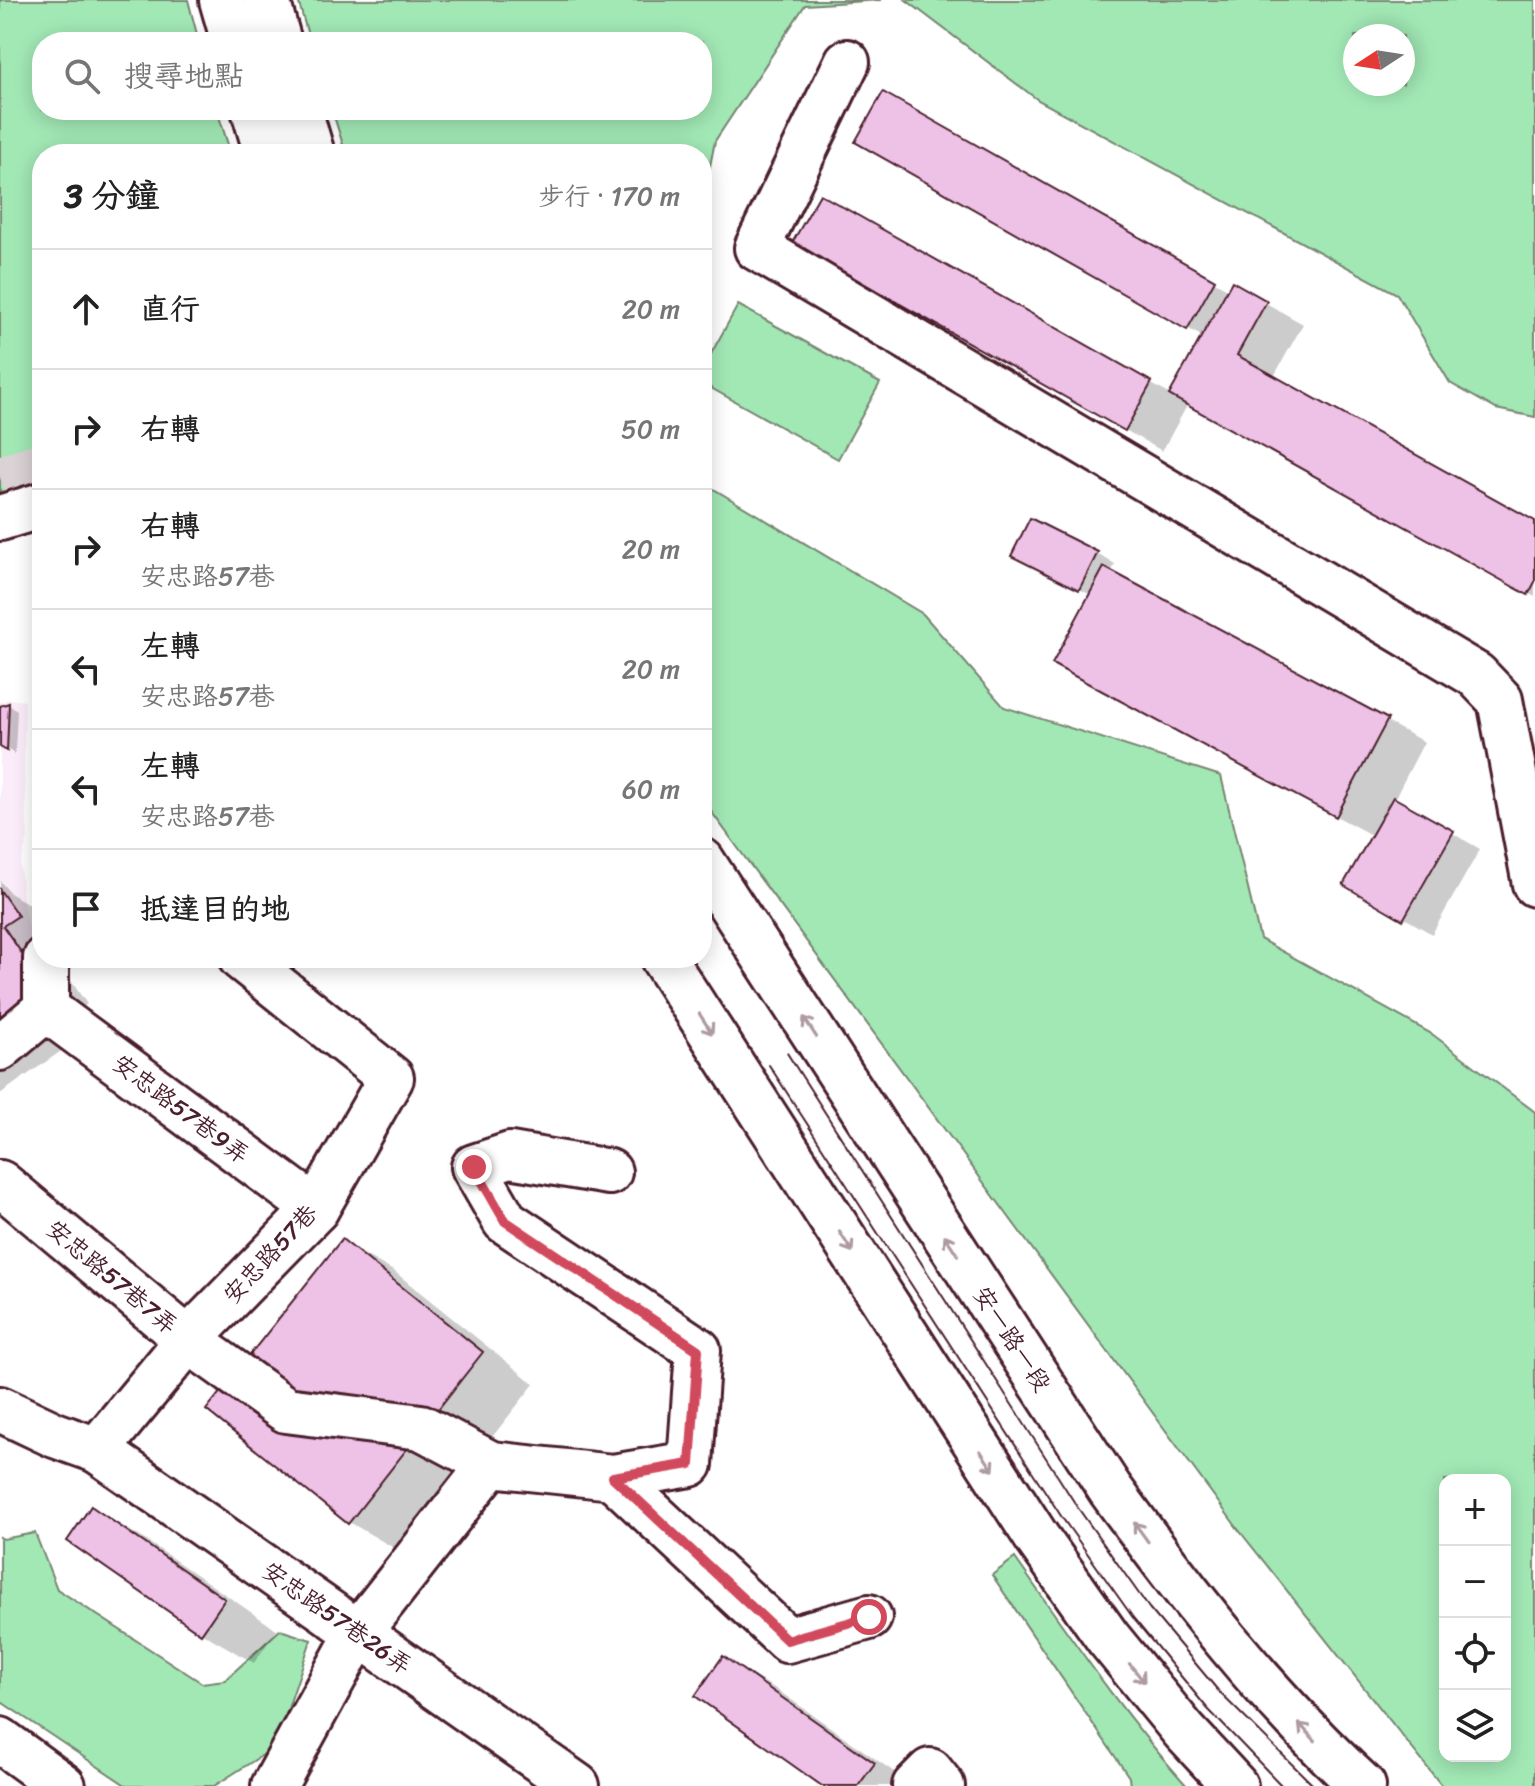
<!DOCTYPE html>
<html lang="zh-TW">
<meta charset="utf-8">
<style>
:root{--surface:#fff;--page:#f2f2f2;--text:#222;--muted:#767676;--line:#e0e0e0}
body{margin:0;font-family:Sriracha,"LXGW WenKai TC",sans-serif;background:var(--page);color:var(--text)}
.controls{position:absolute;right:24px;bottom:24px;display:grid;overflow:hidden;border-radius:16px;box-shadow:0 4px 20px #0003}
.controls button{width:72px;height:72px;display:grid;place-items:center;padding:0;border:0;border-bottom:2px solid var(--line);background:var(--surface);color:var(--text);font:40px sans-serif}
.compass{position:absolute;left:1343px;top:24px;width:72px;height:72px;border-radius:50%;background:var(--surface);box-shadow:0 4px 20px #0003;rotate:258deg}
.stop{position:absolute;width:24px;height:24px;margin:-18px;border:6px solid #d1495b;border-radius:50%;background:#fff}
.stop.end{background:#d1495b;border-color:#fff;box-shadow:0 2px 8px #0008}
.list{margin:0;padding:0;list-style:none}
h2{display:flex;justify-content:space-between;align-items:center;height:104px;margin:0;padding:0 32px;font-size:34px}
h2 small{font-size:26px;font-weight:400;color:var(--muted)}
.list li{display:grid;grid-template-columns:52px 1fr auto;gap:24px;align-items:center;box-sizing:border-box;height:120px;padding:0 32px;border-top:2px solid var(--line)}
.list b{display:block;font-size:30px;white-space:nowrap}
.list p{margin:0;font-size:26px;white-space:nowrap;color:var(--muted)}
.list em{font-size:26px;font-style:normal;color:var(--muted)}
.icon{flex:none;width:44px;height:44px;fill:none;stroke:currentColor;stroke-width:2;stroke-linecap:round;stroke-linejoin:round}
.map{position:relative;flex:none;width:1535px;height:1786px;overflow:hidden}
.search{position:absolute;background:var(--surface);box-shadow:0 4px 20px #0003;left:32px;top:32px;width:680px;height:88px;display:flex;align-items:center;gap:20px;box-sizing:border-box;padding:0 28px;border-radius:32px;color:var(--muted);font-size:30px}
.panel{position:absolute;background:var(--surface);box-shadow:0 4px 20px #0003;left:32px;top:144px;width:680px;height:824px;border-radius:32px}
.map>svg:first-child{display:block}
</style>
<div class="map">
<svg width="1535" height="1786" viewBox="0 0 1535 1786">
<rect width="100%" height="100%" fill="#fff"/>
<filter id="ink" filterUnits="userSpaceOnUse"><feTurbulence type="fractalNoise" baseFrequency=".0125" numOctaves="2"/><feDisplacementMap in="SourceGraphic" scale="16" xChannelSelector="R" yChannelSelector="G"/><feConvolveMatrix kernelMatrix="1 2 1 2 8 2 1 2 1" color-interpolation-filters="sRGB"/></filter>
<g filter="url(#ink)">
<polygon fill="#faecf8" points="9,699 25,701 24,772 28,838 20,865 24,909 39,968 0,1030 0,702"/>
<g fill="#a2e8b5" stroke="#768470" stroke-width="2" fill-rule="evenodd">
<polygon points="0,0 188,0 199,42 42,42 42,110 217,110 231,154 42,154 42,488 0,501"/>
<polygon points="298,0 881,0 805,5 715,141 702,206 702,154 346,154 332,110 702,110 702,42 310,42"/>
<path d="M906 0H1535V417L1496 409 1450 383 1397 294 1038 100ZM1355 36H1403V84H1355Z"/>
<polygon points="738,305 880,383 838,459 702,383 702,370"/>
<path d="M702 482 923 614 1004 707 1221 776 1260 939 1432 1034 1535 1112V1786H1442L1238 1529 702 799ZM1445 1480H1505V1756H1445Z"/>
<polygon points="35,1533 57,1589 202,1683 225,1680 280,1630 311,1640 275,1747 214,1786 127,1786 0,1701 0,1537 3,1539"/>
<path d="M1015 1558C1070 1636 1123 1715 1187 1786H1130L1129 1777 992 1575Z"/>
</g>
<g fill="#0003">
<polygon points="883,95 1229,290 1232,284 1303,324 1273,378 1535,524 1535,597 1188,404 1162,451 795,242 820,197 1171,395 1203,337 857,141"/>
<polygon points="1097,554 1115,564 1111,573 1424,742 1394,800 1480,849 1432,934 1346,884 1373,836 1092,685 1091,595 1032,565"/>
<polygon points="9,705 17,710 15,754 0,745 0,708"/>
<polygon points="0,881 10,893 42,912 42,958 55,958 87,1004 79,1010 84,1035 0,1094"/>
<polygon points="342,1242 395,1272 534,1384 401,1552 349,1522"/>
<polygon points="92,1508 144,1539 277,1630 254,1663 202,1633"/>
<polygon points="724,1659 776,1689 914,1786 825,1786"/>
</g>
<g fill="#eec1e6" stroke="#4a1f2b" stroke-width="2">
<polygon points="883,92 1215,280 1187,330 855,142"/>
<polygon points="820,194 1152,382 1125,431 792,243"/>
<polygon points="1232,281 1267,301 1237,355 1535,521 1535,582 1528,595 1169,395"/>
<polygon points="1030,518 1098,552 1079,590 1011,556"/>
<polygon points="1104,567 1388,719 1336,817 1052,664"/>
<polygon points="9,703 7,751 0,747 0,706"/>
<polygon points="1393,797 1454,831 1403,920 1343,885"/>
<polygon points="0,890 18,916 3,926 36,974 34,990 0,1028"/>
<polygon points="342,1239 483,1352 348,1524 206,1410"/>
<polygon points="91,1506 225,1599 201,1634 67,1541"/>
<polygon points="723,1656 875,1763 858,1786 822,1786 695,1696"/>
</g>
<g fill="none" stroke-linecap="round" stroke-linejoin="round">
<polyline stroke="#dbd2d5" stroke-width="44" stroke-dasharray="44 22" stroke-linecap="butt" points="0,478 42,464"/>
<g stroke="#4a1f2b" stroke-width="50">
<g id="minor">
<polyline points="222,0 234,42"/>
<polyline points="267,0 279,42"/>
<polyline points="847,62 757,248 1476,675 1500,700 1535,884"/>
<polyline points="254,110 267,154"/>
<polyline points="299,110 312,154"/>
<polyline points="0,518 42,505"/>
<path d="M702 861 1110 1489C1187 1595 1266 1697 1363 1786"/>
<polyline points="663,958 1037,1538 1108,1638 1184,1731 1235,1786"/>
<polyline points="46,1009 316,1209"/>
<polyline points="0,1048 46,1009 46,958"/>
<polyline points="0,1183 188,1340 286,1410 421,1427 491,1464 613,1477 690,1464 698,1350 505,1221 474,1167 510,1155 609,1172"/>
<polyline points="0,1409 55,1435 97,1450 188,1340 316,1209 391,1078 241,958"/>
<polyline points="97,1450 577,1786"/>
<polyline points="613,1477 787,1640 869,1617"/>
<polyline points="0,1740 63,1786"/>
<polyline points="274,1786 358,1633 491,1464"/>
<polyline points="915,1786 930,1771 942,1786"/>
</g>
</g>
<use href="#minor" stroke="#fff" stroke-width="44"/>
<g stroke="#4a1f2b" stroke-width="2">
<polyline points="787,1053 1078,1508 1149,1608 1221,1694 1314,1786"/>
<polyline points="769,1065 1063,1519 1134,1619 1207,1708 1282,1786"/>
</g>
</g>
<defs><path id="oneway-shaft" d="M-6 0H5M1.5-3L5.5 0L1.5 3" fill="none" stroke-width="1.6" stroke-linecap="round" stroke-linejoin="round" transform="scale(2)"/></defs>
<g stroke="#ae9aa0">
<use href="#oneway-shaft" transform="translate(706 1024) rotate(57)"/>
<use href="#oneway-shaft" transform="translate(810 1027) rotate(-123)"/>
<use href="#oneway-shaft" transform="translate(846 1242) rotate(57)"/>
<use href="#oneway-shaft" transform="translate(951 1245) rotate(-123)"/>
<use href="#oneway-shaft" transform="translate(987 1461) rotate(57)"/>
<use href="#oneway-shaft" transform="translate(1141 1532) rotate(-126)"/>
<use href="#oneway-shaft" transform="translate(1137 1673) rotate(51)"/>
<use href="#oneway-shaft" transform="translate(1307 1732) rotate(-133)"/>
</g>
</g>
<g fill="none" stroke-linecap="round" stroke-linejoin="round" filter="url(#ink)">
<polyline stroke="#d1495b" stroke-width="10" points="474,1167 505,1221 698,1350 690,1464 613,1477 787,1640 869,1617"/>
</g>
<g text-anchor="middle" dominant-baseline="central" stroke-width="8" stroke-linejoin="round" paint-order="stroke">
<g font-size="24" fill="#4a1f2b" stroke="#fff">
<text transform="translate(181 1109) rotate(37)">安忠路57巷9弄</text>
<text transform="translate(270 1254) rotate(-47)">安忠路57巷</text>
<text transform="translate(112 1277) rotate(40)">安忠路57巷7弄</text>
<text transform="translate(1012 1339) rotate(57)">安一路一段</text>
<text transform="translate(337 1618) rotate(35)">安忠路57巷26弄</text>
</g>
</g>
</svg>
<div class="controls">
<button>+</button>
<button>−</button>
<button><svg class="icon" aria-label="locate" viewBox="0 0 24 24"><circle cx="12" cy="12" r="6"/><path d="M12 2v4M12 18v4M2 12h4M18 12h4"/></svg></button>
<button><svg class="icon" aria-label="layers" viewBox="0 0 24 24"><path d="M12 4l9 5-9 5-9-5zM3 14l9 5 9-5"/></svg></button>
</div>
<svg class="compass" viewBox="-18 -18 36 36"><path d="M0-13l5 13h-10z" fill="#e53935"/><path d="M0 13l5-13h-10z" fill="#767676"/></svg>
<div class="stop" style="left:869px;top:1617px"></div>
<div class="stop end" style="left:474px;top:1167px"></div>
<div class="search"><svg class="icon" aria-label="search" viewBox="0 0 24 24"><circle cx="10" cy="10" r="6"/><path d="M15 15l6 6"/></svg>搜尋地點</div>
<section class="panel">
<h2>3 分鐘<small>步行 · 170 m</small></h2>
<ul class="list">
<li><svg class="icon" aria-label="ahead" viewBox="0 0 24 24"><path d="M12 20V5M6 11l6-6 6 6"/></svg><div><b>直行</b></div><em>20 m</em></li>
<li><svg class="icon" aria-label="right" viewBox="0 0 24 24"><path d="M7 20v-9h11M14 6l5 5-5 5"/></svg><div><b>右轉</b></div><em>50 m</em></li>
<li><svg class="icon" aria-label="right" viewBox="0 0 24 24"><path d="M7 20v-9h11M14 6l5 5-5 5"/></svg><div><b>右轉</b><p>安忠路57巷</p></div><em>20 m</em></li>
<li><svg class="icon" aria-label="left" viewBox="0 0 24 24"><path d="M17 20v-9H6M10 6l-5 5 5 5"/></svg><div><b>左轉</b><p>安忠路57巷</p></div><em>20 m</em></li>
<li><svg class="icon" aria-label="left" viewBox="0 0 24 24"><path d="M17 20v-9H6M10 6l-5 5 5 5"/></svg><div><b>左轉</b><p>安忠路57巷</p></div><em>60 m</em></li>
<li><svg class="icon" aria-label="arrive" viewBox="0 0 24 24"><path d="M6 21V4h12l-3 4 3 4H6"/></svg><div><b>抵達目的地</b></div></li>
</ul>
</section>
</div>
